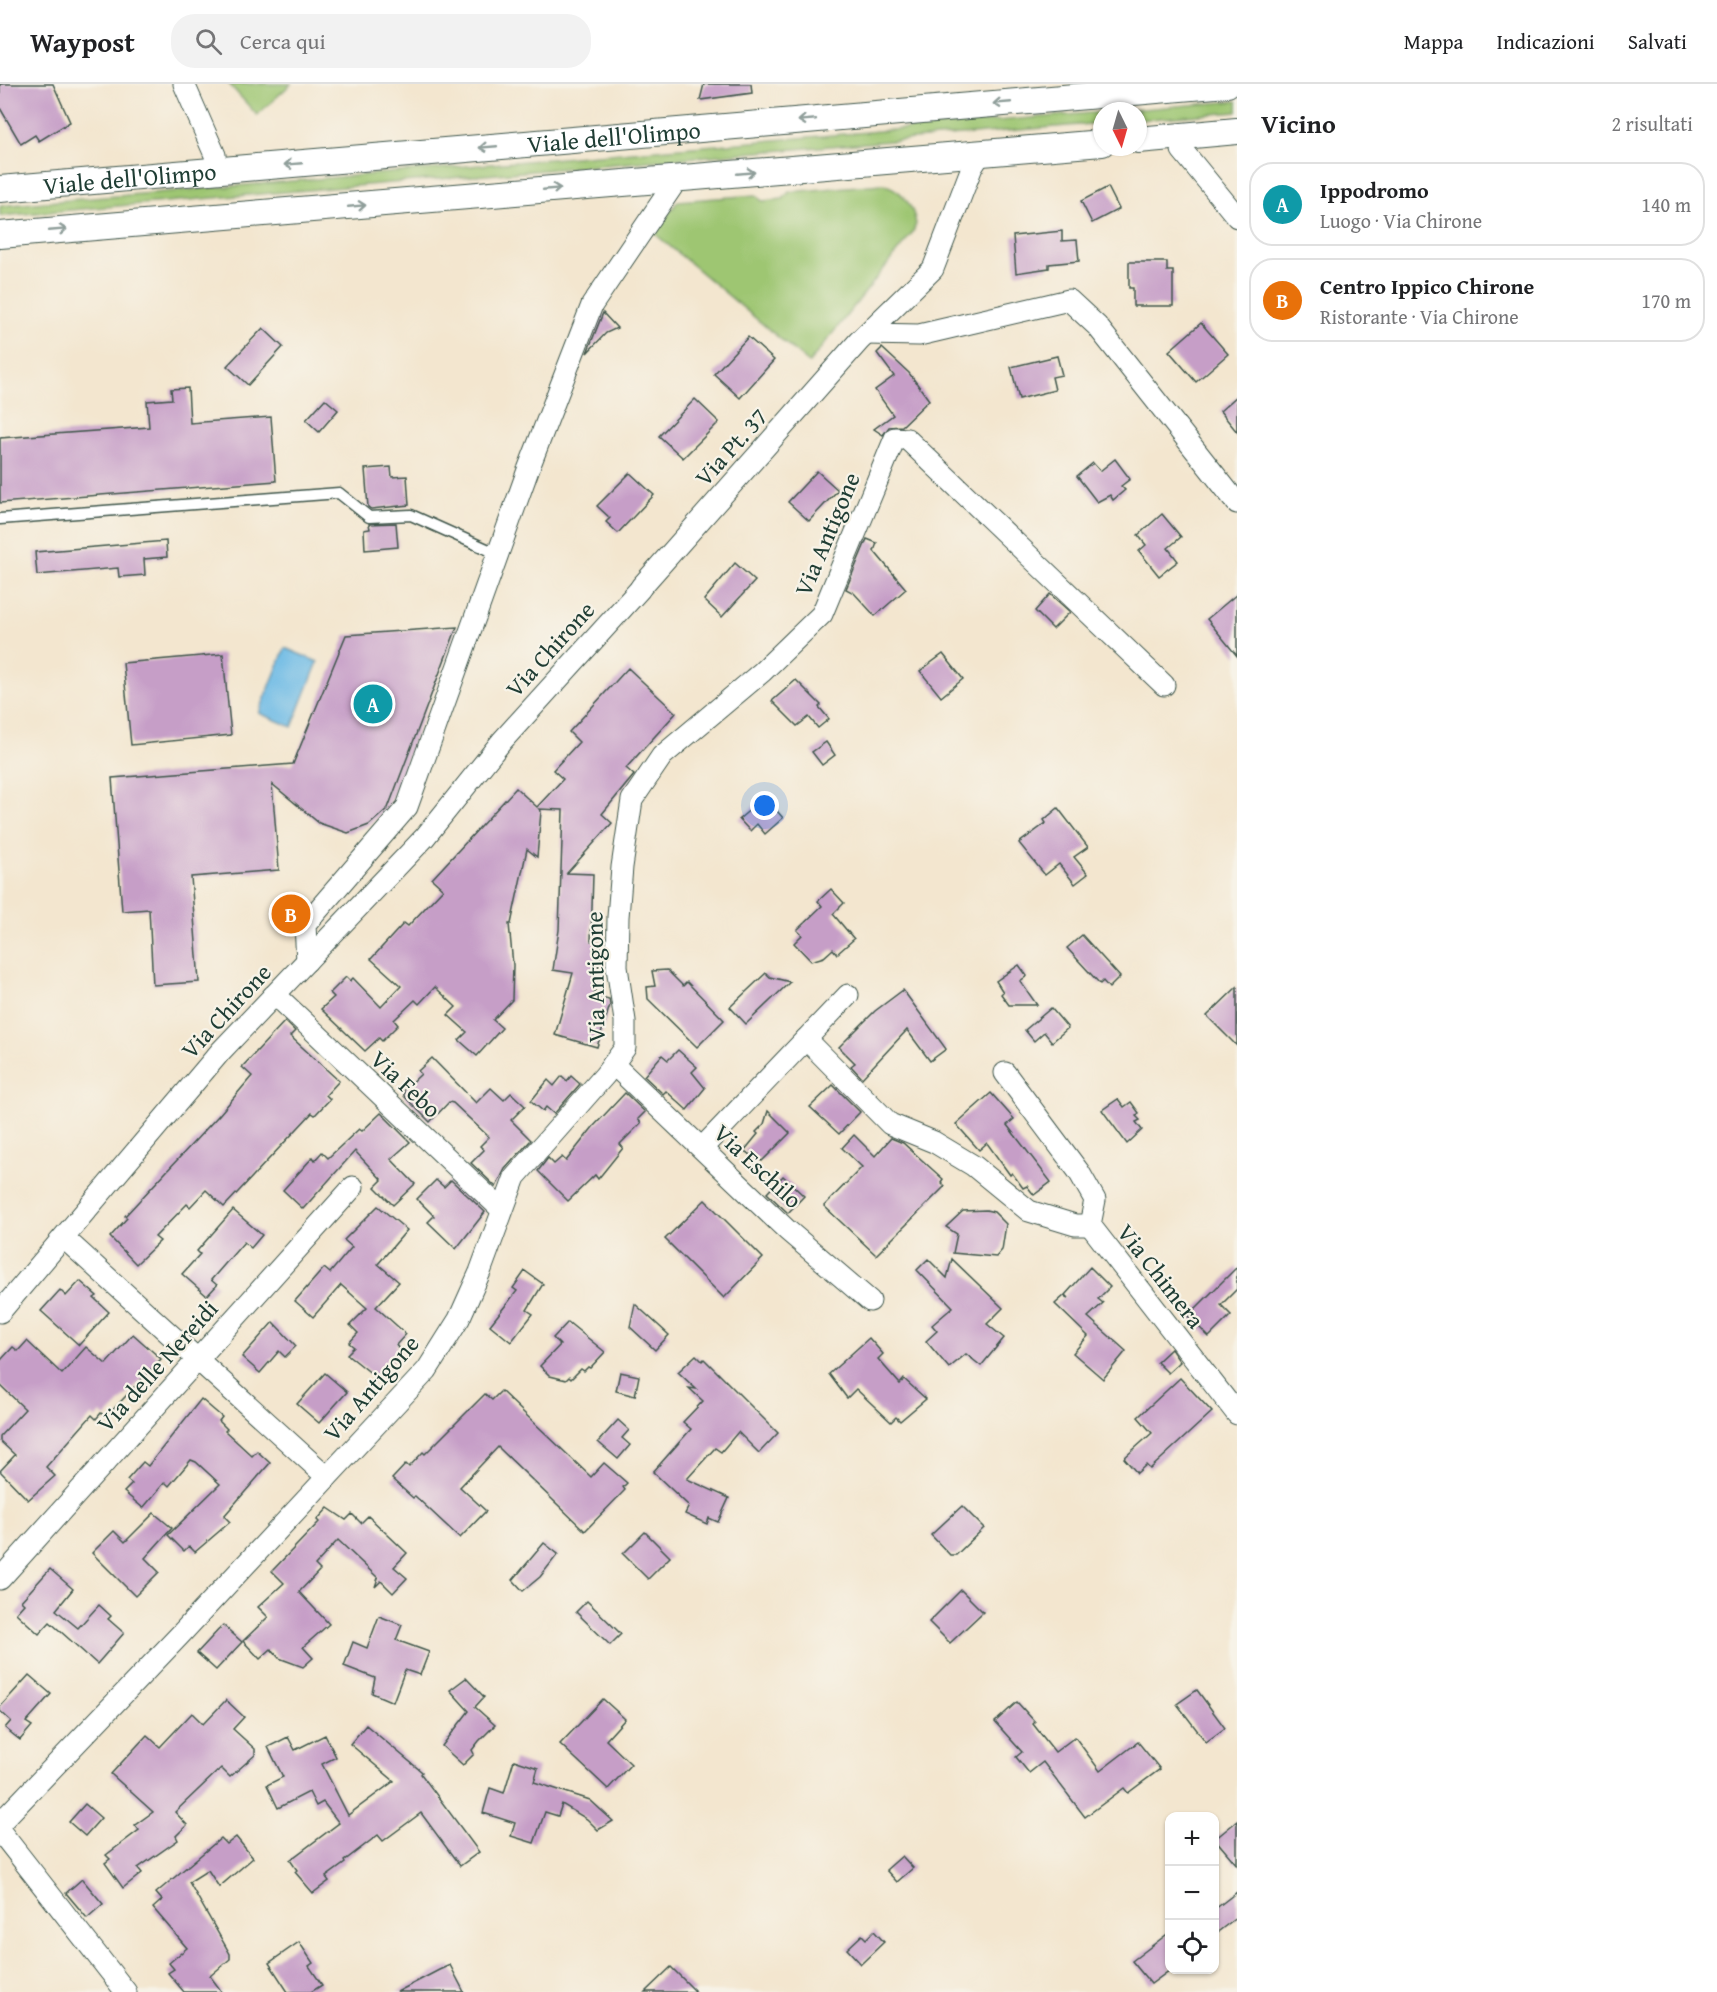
<!DOCTYPE html>
<html lang="it">
<meta charset="utf-8">
<style>
:root{--surface:#fff;--page:#f2f2f2;--text:#202124;--muted:#757577;--line:#e0e0e0;--accent:#0b8043}
body{margin:0;font-family:"Gentium Book Plus",serif;background:var(--page);color:var(--text)}
.controls{position:absolute;right:18px;bottom:18px;display:grid;overflow:hidden;border-radius:12px;box-shadow:0 2px 4px #0004}
.controls button{width:54px;height:54px;display:grid;place-items:center;padding:0;border:0;border-bottom:2px solid var(--line);background:var(--surface);color:var(--text);font:30px sans-serif}
.compass{position:absolute;left:1093px;top:18px;width:54px;height:54px;border-radius:50%;background:var(--surface);box-shadow:0 2px 4px #0004;rotate:175deg}
.you{position:absolute;left:765px;top:722px;width:21px;height:21px;margin:-15px;border:4px solid #fff;border-radius:50%;background:#1a73e8;box-shadow:0 0 0 9px #1a73e833}
.badge{display:grid;place-items:center;width:39px;height:39px;border-radius:50%;background:var(--accent);color:#fff;font-size:20px;font-weight:700}
.pin{position:absolute;translate:-50% -50%;border:3px solid #fff;box-shadow:0 2px 6px #0006}
.list{margin:0;padding:0;list-style:none}
h2{display:flex;justify-content:space-between;align-items:center;height:78px;margin:0;padding:0 24px;font-size:26px}
h2 small{font-size:20px;font-weight:400;color:var(--muted)}
.list li{display:grid;grid-template-columns:39px 1fr auto;gap:18px;align-items:center;box-sizing:border-box;height:84px;margin:0 12px 12px;padding:0 12px;border:2px solid var(--line);border-radius:24px}
.list b{display:block;font-size:22px;white-space:nowrap}
.list p{margin:0;font-size:20px;white-space:nowrap;color:var(--muted)}
.list em{font-size:20px;font-style:normal;color:var(--muted)}
.icon{flex:none;width:33px;height:33px;fill:none;stroke:currentColor;stroke-width:2;stroke-linecap:round;stroke-linejoin:round}
.map{position:relative;flex:none;width:1237px;height:1908px;overflow:hidden}
header{display:flex;align-items:center;gap:36px;box-sizing:border-box;height:84px;padding:0 30px;background:var(--surface);border-bottom:2px solid var(--line)}
header strong{font-size:28px}
nav{display:flex;gap:33px;margin-inline-start:auto;font-size:21px}
.search{width:420px;height:54px;background:var(--page);display:flex;align-items:center;gap:15px;box-sizing:border-box;padding:0 21px;border-radius:24px;color:var(--muted);font-size:22px}
main{display:flex}
aside{flex:1;background:var(--surface)}
.map>svg:first-child{display:block}
</style>
<header>
<strong>Waypost</strong>
<div class="search"><svg class="icon" aria-label="search" viewBox="0 0 24 24"><circle cx="10" cy="10" r="6"/><path d="M15 15l6 6"/></svg>Cerca qui</div>
<nav><a>Mappa</a><a>Indicazioni</a><a>Salvati</a></nav>
</header>
<main>
<div class="map">
<svg width="1237" height="1908" viewBox="0 0 1237 1908">
<rect width="100%" height="100%" fill="#f7f3e8"/>
<filter id="ink" filterUnits="userSpaceOnUse"><feTurbulence type="fractalNoise" baseFrequency=".0167" numOctaves="2"/><feDisplacementMap in="SourceGraphic" scale="12" xChannelSelector="R" yChannelSelector="G"/><feConvolveMatrix kernelMatrix="1 2 1 2 8 2 1 2 1" color-interpolation-filters="sRGB"/></filter>
<filter id="wash" filterUnits="userSpaceOnUse"><feTurbulence type="fractalNoise" baseFrequency=".008" numOctaves="4" result="noise"/><feDisplacementMap in="SourceGraphic" scale="24" xChannelSelector="R" yChannelSelector="G"/><feGaussianBlur stdDeviation="1.35" result="paint"/><feColorMatrix in="noise" values="0 0 0 0 0 0 0 0 0 0 0 0 0 0 0 0 0 1.4 0 .05"/><feComposite in="paint" operator="in"/></filter>
<g filter="url(#wash)">
<rect width="100%" height="100%" fill="#f3e6cf"/>
<g fill="#9ec672" stroke="#5e8253" stroke-width="1.5">
<polygon points="229,0 291,0 257,31"/>
<polygon points="1237,17 1237,28 1138,36 1138,27 1118,27"/>
<polygon points="1102,28 1102,39 0,132 0,122"/>
<path d="M882 100C901 104 913 121 916 140L913 148 809 279 654 149 678 117 756 111 762 117 783 115 789 108Z"/>
</g>
<polygon fill="#6bb9e5" stroke="#457b8c" stroke-width="1.5" points="285,564 318,578 292,643 259,629"/>
<g id="blocks">
<g fill="#c69ec7">
<polygon points="0,0 53,0 70,38 39,57 35,51 21,60 0,24"/>
<polygon points="704,0 751,0 752,9 700,16"/>
<polygon points="1108,103 1119,125 1092,139 1081,117"/>
<polygon points="1062,147 1062,157 1077,156 1079,177 1049,180 1049,184 1016,189 1013,152"/>
<polygon points="1129,178 1167,178 1167,187 1173,187 1173,222 1133,222 1133,204 1129,204"/>
<polygon points="603,229 617,244 606,249 587,269"/>
<polygon points="1201,239 1228,270 1196,298 1169,267"/>
<polygon points="263,244 283,263 248,301 227,282"/>
<polygon points="748,253 774,276 740,314 714,290"/>
<polygon points="882,264 909,289 929,316 902,342 889,343 883,351 874,345 893,331 875,306 894,292 877,269"/>
<polygon points="1057,272 1062,291 1052,293 1055,306 1019,315 1011,283"/>
<polygon points="188,304 190,339 271,333 276,397 0,419 0,354 149,343 147,317 172,315 171,305"/>
<polygon points="1237,312 1237,348 1220,327"/>
<polygon points="325,315 338,326 319,348 306,336"/>
<polygon points="695,315 719,338 683,374 659,352"/>
<polygon points="1115,375 1130,395 1121,402 1125,406 1113,416 1110,411 1097,418 1077,392 1093,379 1100,387"/>
<polygon points="391,383 392,393 407,392 409,421 371,425 368,423 365,385"/>
<polygon points="817,387 838,406 809,437 788,418"/>
<polygon points="630,389 654,411 618,449 606,438 610,434 597,422"/>
<polygon points="1162,430 1181,453 1168,464 1178,477 1159,492 1139,467 1146,461 1138,451"/>
<polygon points="396,439 398,463 365,466 364,446 370,445 369,440"/>
<polygon points="867,455 877,459 874,467 906,505 875,532 854,509 846,505"/>
<polygon points="166,457 167,473 144,475 145,491 119,493 118,484 37,491 35,468"/>
<polygon points="735,479 755,497 722,533 704,516"/>
<polygon points="1050,510 1070,528 1053,545 1035,527"/>
<polygon points="1237,510 1237,572 1207,535"/>
<polygon points="457,543 388,724 369,741 348,749 319,739 272,700 279,786 191,793 199,898 153,901 149,825 122,827 112,694 293,680 346,551"/>
<polygon points="223,570 231,651 131,661 123,579"/>
<polygon points="943,570 963,595 941,613 920,587"/>
<polygon points="628,584 676,629 626,684 634,691 602,730 612,739 567,789 593,790 591,857 602,859 594,911 609,915 610,921 597,963 555,951 573,889 553,886 559,846 563,726 539,725 541,727 537,773 527,765 511,840 509,840 513,881 512,916 493,936 502,944 477,972 459,956 467,948 448,931 456,923 435,903 419,920 415,916 394,936 398,941 382,957 379,954 365,967 321,925 334,913 330,909 346,893 350,897 353,894 381,923 401,902 371,875 404,839 408,842 443,805 432,795 516,704 537,723 563,695 553,686 579,658 569,648"/>
<polygon points="796,596 821,621 819,623 829,635 818,644 809,633 797,642 772,617"/>
<polygon points="826,658 835,671 822,681 812,668"/>
<polygon points="765,713 783,734 765,750 757,740 750,747 739,735"/>
<polygon points="1058,724 1088,763 1074,773 1088,790 1075,800 1059,780 1045,791 1019,759 1046,739 1044,736"/>
<polygon points="831,805 844,819 833,830 854,855 837,870 833,865 824,873 811,877 794,859 802,851 797,846 822,822 818,817"/>
<polygon points="1082,851 1120,893 1109,904 1103,897 1100,900 1067,864"/>
<polygon points="1019,881 1027,892 1020,897 1037,921 1009,921 1001,910 1003,908 996,897"/>
<polygon points="667,886 683,902 687,898 724,936 697,963 648,915 647,903 655,902 652,887"/>
<polygon points="766,889 770,893 790,898 746,940 730,923"/>
<polygon points="1237,903 1237,962 1207,932"/>
<polygon points="903,906 946,965 930,977 907,946 862,994 851,982 855,979 839,963 875,927"/>
<polygon points="1051,924 1068,944 1052,958 1044,948 1034,957 1025,946"/>
<polygon points="285,937 295,947 290,952 339,997 326,1011 330,1015 315,1031 312,1029 224,1123 206,1106 190,1123 187,1120 155,1153 160,1157 136,1180 110,1153 127,1134 125,1132 219,1031 252,992 242,983"/>
<polygon points="678,966 697,983 692,988 705,1004 687,1026 666,1007 663,1010 644,992 662,971 668,976"/>
<polygon points="432,974 476,1019 491,1004 504,1016 511,1009 525,1022 511,1036 531,1056 505,1085 496,1103 471,1079 484,1066 480,1062 489,1053 453,1019 449,1018 430,1038 404,1012 404,1006 421,990 418,987"/>
<polygon points="562,992 567,997 571,992 580,1000 554,1030 546,1023 543,1027 531,1017 548,996 554,1002"/>
<polygon points="833,1001 860,1028 839,1050 810,1023"/>
<polygon points="625,1009 645,1028 638,1035 641,1039 620,1060 623,1064 598,1095 595,1091 568,1117 538,1087 548,1074 554,1080 562,1073 566,1077 593,1043"/>
<polygon points="991,1009 1014,1035 1007,1041 1051,1098 1034,1111 1027,1102 1023,1104 1012,1089 1010,1091 987,1059 979,1066 956,1040"/>
<polygon points="1118,1015 1124,1023 1131,1018 1139,1029 1136,1032 1140,1036 1136,1038 1142,1046 1127,1060 1102,1026"/>
<polygon points="768,1027 790,1049 762,1077 744,1067 758,1050 756,1048 764,1040"/>
<polygon points="381,1029 410,1058 391,1075 415,1100 393,1121 375,1103 382,1096 355,1067 303,1125 283,1106 313,1073 315,1076 322,1068 328,1074 359,1045 362,1047"/>
<polygon points="854,1051 875,1072 891,1054 903,1059 943,1095 941,1098 945,1102 876,1171 824,1122 862,1083 842,1064"/>
<polygon points="783,1092 804,1112 788,1129 767,1109"/>
<polygon points="436,1096 444,1103 451,1096 485,1128 456,1165 428,1138 434,1132 417,1115"/>
<polygon points="705,1116 763,1174 724,1214 665,1155"/>
<polygon points="378,1122 407,1146 378,1180 399,1198 376,1223 406,1250 396,1261 401,1268 377,1294 347,1270 354,1263 349,1259 358,1249 350,1241 367,1224 341,1201 313,1233 295,1217 324,1184 330,1189 352,1163 344,1156"/>
<polygon points="233,1126 262,1151 251,1164 244,1158 211,1196 217,1201 207,1212 182,1190 200,1170 197,1167"/>
<polygon points="986,1126 994,1128 1006,1140 1002,1166 996,1173 953,1169 957,1150 946,1143 963,1127"/>
<polygon points="928,1175 947,1194 952,1175 1003,1224 987,1240 1004,1254 981,1282 966,1270 949,1284 926,1257 937,1247 932,1241 953,1223 917,1186"/>
<polygon points="1090,1183 1110,1203 1098,1215 1103,1219 1088,1233 1126,1267 1103,1295 1073,1269 1088,1252 1055,1220 1064,1212 1068,1214 1065,1211"/>
<polygon points="1237,1183 1237,1205 1221,1221 1231,1231 1209,1253 1188,1232"/>
<polygon points="525,1187 543,1200 527,1226 533,1230 511,1258 490,1241 517,1207 513,1204"/>
<polygon points="80,1197 97,1212 94,1214 109,1228 79,1261 41,1227 60,1206 66,1212"/>
<polygon points="635,1220 669,1251 655,1266 630,1243"/>
<polygon points="273,1238 296,1262 285,1273 279,1267 260,1289 242,1273"/>
<polygon points="568,1238 605,1268 590,1284 588,1283 584,1287 581,1285 571,1295 569,1293 566,1296 550,1292 540,1282 560,1261 553,1254"/>
<polygon points="133,1250 161,1275 106,1333 101,1329 96,1335 92,1331 46,1383 55,1392 28,1416 0,1387 15,1371 0,1357 0,1352 25,1325 0,1301 0,1277 13,1263 18,1267 27,1257 62,1290 86,1263 106,1280"/>
<polygon points="869,1254 883,1270 878,1275 900,1300 904,1295 926,1315 900,1337 896,1333 891,1338 856,1305 847,1314 829,1290"/>
<polygon points="1171,1265 1180,1278 1168,1289 1157,1278"/>
<polygon points="696,1271 702,1277 704,1275 778,1349 759,1369 738,1348 721,1368 715,1364 687,1395 729,1414 718,1438 709,1434 707,1440 685,1430 689,1422 653,1388 691,1345 683,1338 703,1317 689,1304 696,1305 678,1288"/>
<polygon points="620,1288 639,1292 635,1312 616,1307"/>
<polygon points="325,1289 347,1308 319,1339 297,1320"/>
<polygon points="1180,1294 1212,1328 1150,1385 1146,1381 1137,1389 1124,1374 1152,1349 1138,1333"/>
<polygon points="501,1307 591,1393 604,1379 627,1399 623,1403 625,1406 585,1447 498,1363 460,1403 486,1427 460,1454 415,1412 413,1414 392,1395 406,1380 409,1383 423,1368 425,1370 485,1310 492,1316"/>
<polygon points="201,1315 222,1333 219,1337 227,1345 225,1347 252,1372 257,1367 270,1379 224,1432 230,1438 195,1468 189,1462 184,1467 168,1451 220,1400 196,1378 191,1376 169,1402 165,1398 143,1424 124,1408 132,1400 127,1396 143,1378 148,1382"/>
<polygon points="618,1336 629,1346 622,1354 630,1361 618,1375 598,1358"/>
<polygon points="962,1422 984,1444 956,1471 950,1471 931,1451"/>
<polygon points="328,1424 346,1436 352,1430 361,1439 368,1432 407,1469 394,1483 407,1494 393,1509 381,1497 375,1503 378,1494 338,1456 315,1481 320,1486 299,1508 329,1540 303,1563 313,1574 303,1583 279,1574 271,1565 260,1575 243,1557 268,1533 258,1523 284,1499 272,1487 319,1438 317,1436"/>
<polygon points="154,1429 172,1444 145,1474 159,1488 135,1512 92,1469 114,1447 125,1458"/>
<polygon points="645,1448 670,1473 648,1495 623,1470"/>
<polygon points="544,1459 558,1470 540,1493 523,1507 513,1496"/>
<polygon points="50,1485 73,1505 56,1526 78,1544 99,1521 111,1532 108,1535 124,1549 97,1580 50,1538 39,1550 16,1529 24,1520 21,1517"/>
<polygon points="961,1506 983,1528 950,1559 929,1538"/>
<polygon points="587,1517 621,1550 610,1561 576,1528"/>
<polygon points="379,1532 402,1541 396,1556 429,1568 420,1591 405,1586 393,1618 372,1609 375,1594 344,1582 353,1558 367,1564"/>
<polygon points="223,1541 242,1558 216,1586 197,1569"/>
<polygon points="29,1591 51,1610 26,1638 32,1642 20,1656 5,1644 11,1637 0,1627 0,1623"/>
<polygon points="466,1594 484,1613 475,1623 495,1641 479,1657 472,1666 474,1670 463,1681 442,1662 469,1627 450,1606"/>
<polygon points="1197,1606 1225,1644 1206,1658 1177,1620"/>
<polygon points="603,1615 625,1635 606,1656 631,1680 608,1705 560,1660"/>
<polygon points="226,1616 244,1633 233,1645 255,1665 255,1671 230,1693 221,1684 175,1728 187,1741 176,1752 178,1756 138,1784 142,1789 123,1804 105,1779 110,1775 106,1771 139,1746 135,1741 153,1728 111,1690 147,1651 160,1663 192,1629 203,1640"/>
<polygon points="1017,1618 1035,1638 1033,1640 1055,1668 1075,1653 1100,1687 1138,1658 1160,1685 1128,1709 1124,1704 1085,1733 1043,1678 1029,1689 1016,1673 1022,1668 995,1638"/>
<polygon points="366,1641 422,1688 421,1690 479,1768 460,1782 421,1729 383,1757 378,1751 344,1777 345,1779 326,1793 329,1797 313,1809 295,1788 297,1786 290,1776 339,1739 323,1718 316,1722 309,1708 278,1724 267,1701 283,1693 268,1663 288,1653 295,1666 325,1651 336,1673 322,1680 348,1731 394,1697 350,1660"/>
<polygon points="514,1676 538,1684 534,1698 590,1716 613,1737 598,1746 587,1735 562,1720 558,1732 545,1728 534,1759 511,1752 515,1739 483,1729 490,1704 504,1709"/>
<polygon points="85,1720 101,1734 85,1752 69,1738"/>
<polygon points="1237,1737 1237,1781 1215,1755"/>
<polygon points="236,1753 253,1774 219,1803 208,1786 189,1798 230,1870 230,1875 210,1892 222,1908 184,1908 168,1889 174,1885 169,1879 187,1864 153,1824 162,1816 156,1809 221,1754 227,1760"/>
<polygon points="902,1772 913,1784 897,1798 886,1786"/>
<polygon points="82,1795 103,1820 87,1834 66,1809"/>
<polygon points="1237,1808 1237,1833 1215,1850 1215,1825"/>
<polygon points="874,1847 884,1858 861,1880 847,1865 862,1851 866,1855"/>
<polygon points="1170,1848 1170,1886 1151,1900 1132,1877"/>
<polygon points="299,1858 313,1879 309,1882 322,1901 311,1908 288,1908 269,1879"/>
<polygon points="450,1881 464,1908 397,1908 439,1886"/>
<polygon points="671,1883 696,1908 645,1908"/>
</g>
</g>
</g>
<g filter="url(#ink)">
<use href="#blocks" fill-opacity="0" stroke="#3f564b" stroke-width="1.5"/>
<g fill="none" stroke-linecap="round" stroke-linejoin="round">
<g stroke="#3f564b" stroke-width="13">
<polyline id="service" points="0,435 339,409 369,433 411,431 498,470"/>
</g>
<g stroke="#3f564b" stroke-width="23">
<g id="minor">
<polyline points="184,0 215,71 216,86"/>
<polyline points="1181,52 1182,66 1237,133"/>
<polyline points="867,250 919,251 1069,216 1097,242 1237,419"/>
<polyline points="641,503 859,257 933,185 972,83 981,69"/>
<polyline points="307,877 305,841 407,723 528,386 592,221 678,94"/>
<polyline points="273,912 283,918 502,1126"/>
<polyline points="806,955 890,1040 934,1058 974,1082 1029,1127 1075,1141 1090,1141"/>
<polyline points="613,980 787,1146 870,1217"/>
<polyline points="1005,989 1079,1088 1095,1116 1090,1141"/>
<polyline points="702,1064 848,911"/>
<polyline points="1090,1141 1237,1330"/>
<polyline points="64,1154 327,1393"/>
<polyline points="0,1228 221,967 425,753 502,657 640,505"/>
<polyline points="0,1495 353,1103"/>
<polyline points="0,1739 179,1552 427,1286 459,1235 480,1188 515,1093 605,991 625,964 625,937 617,883 618,833 622,783 632,716 662,672 762,588 822,530 895,354 907,355 1164,601"/>
<polyline points="0,1747 126,1908"/>
</g>
</g>
<g stroke="#3f564b" stroke-width="28">
<g id="tertiary">
<polyline points="1138,56 1237,47"/>
<path id="s1" d="M0 105 1227 0"/>
<polyline points="0,151 1102,59"/>
</g>
</g>
<use href="#service" stroke="#fff" stroke-width="10"/>
<use href="#minor" stroke="#fff" stroke-width="21"/>
<use href="#tertiary" stroke="#fff" stroke-width="26"/>
</g>
<defs><path id="oneway-shaft" d="M-6 0H5M1.5-3L5.5 0L1.5 3" fill="none" stroke-width="1.6" stroke-linecap="round" stroke-linejoin="round" transform="scale(1.5)"/></defs>
<g stroke="#8f9e9a">
<use href="#oneway-shaft" transform="translate(1002 19) rotate(175)"/>
<use href="#oneway-shaft" transform="translate(807 36) rotate(175)"/>
<use href="#oneway-shaft" transform="translate(488 63) rotate(175)"/>
<use href="#oneway-shaft" transform="translate(293 80) rotate(175)"/>
<use href="#oneway-shaft" transform="translate(746 89) rotate(-5)"/>
<use href="#oneway-shaft" transform="translate(552 105) rotate(-5)"/>
<use href="#oneway-shaft" transform="translate(357 122) rotate(-5)"/>
<use href="#oneway-shaft" transform="translate(58 146) rotate(-5)"/>
</g>
</g>
<g text-anchor="middle" dominant-baseline="central" stroke-width="4.5" stroke-linejoin="round" paint-order="stroke">
<g font-size="24" fill="#1f3d34" stroke="#f7f3e8">
<text stroke="none"><textPath href="#s1" startOffset="616">Viale dell'Olimpo</textPath></text>
<text stroke="none"><textPath href="#s1" startOffset="130">Viale dell'Olimpo</textPath></text>
<text transform="translate(731 363) rotate(-48)">Via Pt. 37</text>
<text transform="translate(827 450) rotate(-67)">Via Antigone</text>
<text transform="translate(550 565) rotate(-48)">Via Chirone</text>
<text transform="translate(595 893) rotate(-91)">Via Antigone</text>
<text transform="translate(226 927) rotate(-47)">Via Chirone</text>
<text transform="translate(406 1000) rotate(43)">Via Febo</text>
<text transform="translate(758 1082) rotate(43)">Via Eschilo</text>
<text transform="translate(1161 1192) rotate(52)">Via Chimera</text>
<text transform="translate(157 1282) rotate(-48)">Via delle Nereidi</text>
<text transform="translate(371 1304) rotate(-49)">Via Antigone</text>
</g>
</g>
</svg>
<div class="controls">
<button>+</button>
<button>−</button>
<button><svg class="icon" aria-label="locate" viewBox="0 0 24 24"><circle cx="12" cy="12" r="6"/><path d="M12 2v4M12 18v4M2 12h4M18 12h4"/></svg></button>
</div>
<svg class="compass" viewBox="-18 -18 36 36"><path d="M0-13l5 13h-10z" fill="#e53935"/><path d="M0 13l5-13h-10z" fill="#757577"/></svg>
<div class="you"></div>
<div class="pin badge" style="left:373px;top:620px;background:#0f9aa8">A</div>
<div class="pin badge" style="left:291px;top:830px;background:#e8710a">B</div>
</div>
<aside>
<h2>Vicino<small>2 risultati</small></h2>
<ul class="list">
<li><span class="badge" style="background:#0f9aa8">A</span><div><b>Ippodromo</b><p>Luogo · Via Chirone</p></div><em>140 m</em></li>
<li><span class="badge" style="background:#e8710a">B</span><div><b>Centro Ippico Chirone</b><p>Ristorante · Via Chirone</p></div><em>170 m</em></li>
</ul>
</aside>
</main>
